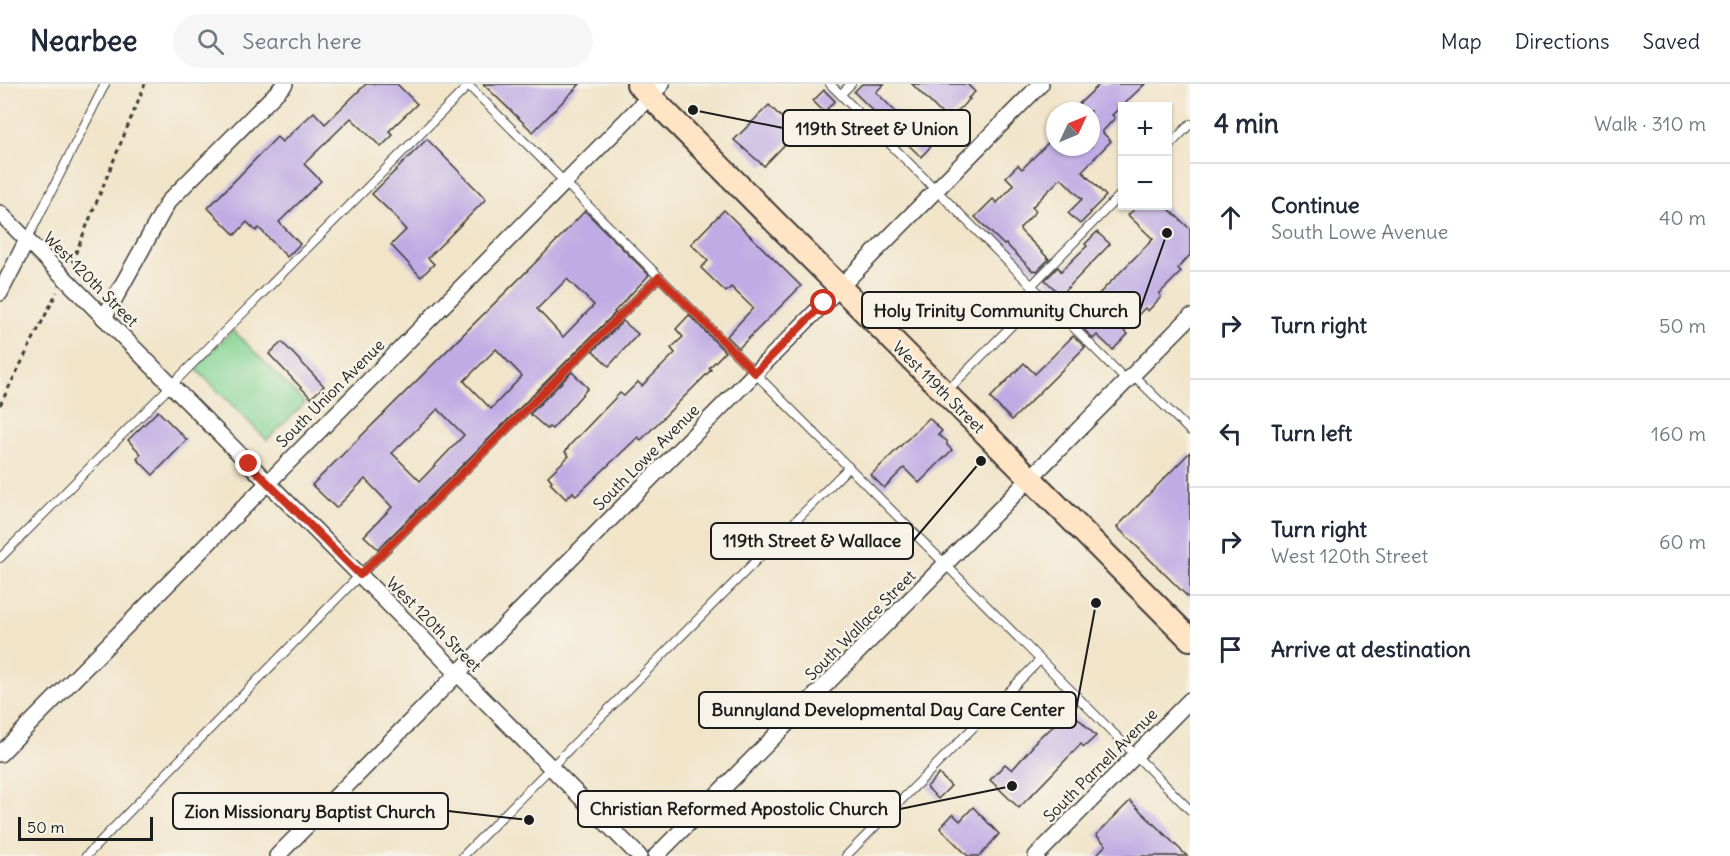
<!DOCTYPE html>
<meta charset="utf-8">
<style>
:root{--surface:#fff;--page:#f6f6f7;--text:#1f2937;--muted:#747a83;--line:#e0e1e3}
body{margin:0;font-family:Delius,sans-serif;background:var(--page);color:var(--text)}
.controls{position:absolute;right:18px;top:18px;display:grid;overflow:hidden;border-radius:0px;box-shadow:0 2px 4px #0004}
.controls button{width:54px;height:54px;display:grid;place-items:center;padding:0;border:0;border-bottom:2px solid var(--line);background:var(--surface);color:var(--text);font:30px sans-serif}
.compass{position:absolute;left:1046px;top:18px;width:54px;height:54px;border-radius:50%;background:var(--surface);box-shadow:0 2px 4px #0004;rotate:46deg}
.scale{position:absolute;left:18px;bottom:15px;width:135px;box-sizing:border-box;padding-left:6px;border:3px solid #1c1c1c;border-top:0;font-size:16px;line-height:21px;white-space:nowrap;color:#1c1c1c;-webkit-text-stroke:4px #f7f3e8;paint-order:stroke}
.stop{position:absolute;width:18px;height:18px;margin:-14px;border:4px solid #c8321e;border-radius:50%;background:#fff}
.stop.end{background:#c8321e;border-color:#fff;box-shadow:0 2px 6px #0008}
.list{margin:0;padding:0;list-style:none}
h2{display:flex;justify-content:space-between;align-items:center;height:78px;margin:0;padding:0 24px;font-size:26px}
h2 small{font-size:20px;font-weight:400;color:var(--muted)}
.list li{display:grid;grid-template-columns:39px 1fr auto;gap:18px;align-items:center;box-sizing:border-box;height:108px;padding:0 24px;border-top:2px solid var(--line)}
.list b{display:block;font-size:22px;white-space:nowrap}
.list p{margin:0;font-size:20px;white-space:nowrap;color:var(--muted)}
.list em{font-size:20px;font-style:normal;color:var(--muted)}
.icon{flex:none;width:33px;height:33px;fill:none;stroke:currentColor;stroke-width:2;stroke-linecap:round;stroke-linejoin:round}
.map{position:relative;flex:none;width:1190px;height:772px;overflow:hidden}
header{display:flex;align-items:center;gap:36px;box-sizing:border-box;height:84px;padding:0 30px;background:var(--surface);border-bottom:2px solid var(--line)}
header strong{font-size:28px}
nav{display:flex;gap:33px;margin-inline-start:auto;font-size:21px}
.search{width:420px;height:54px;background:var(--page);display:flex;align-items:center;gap:15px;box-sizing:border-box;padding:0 21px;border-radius:33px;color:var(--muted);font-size:22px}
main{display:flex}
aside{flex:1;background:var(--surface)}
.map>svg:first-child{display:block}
</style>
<header>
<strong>Nearbee</strong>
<div class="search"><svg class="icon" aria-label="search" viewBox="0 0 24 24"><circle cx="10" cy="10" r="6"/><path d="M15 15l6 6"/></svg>Search here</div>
<nav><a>Map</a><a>Directions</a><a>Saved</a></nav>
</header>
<main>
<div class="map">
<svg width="1190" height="772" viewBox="0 0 1190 772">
<rect width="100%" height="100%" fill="#f7f3e8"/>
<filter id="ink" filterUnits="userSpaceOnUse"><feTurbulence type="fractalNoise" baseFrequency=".0167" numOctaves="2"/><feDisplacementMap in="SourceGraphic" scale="12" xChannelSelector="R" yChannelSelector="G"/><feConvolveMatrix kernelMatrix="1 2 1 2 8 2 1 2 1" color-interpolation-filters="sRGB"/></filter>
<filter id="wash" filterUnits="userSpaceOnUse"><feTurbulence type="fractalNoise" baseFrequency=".008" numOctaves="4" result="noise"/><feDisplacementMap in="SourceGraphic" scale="24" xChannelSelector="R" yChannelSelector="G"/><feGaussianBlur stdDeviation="1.35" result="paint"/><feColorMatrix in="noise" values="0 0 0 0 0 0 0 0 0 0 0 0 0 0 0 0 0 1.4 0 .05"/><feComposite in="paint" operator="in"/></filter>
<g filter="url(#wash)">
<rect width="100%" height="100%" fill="#f1e4c9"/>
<polygon fill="#85d595" stroke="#507858" stroke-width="1.5" points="233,246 305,319 267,356 195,284"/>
<g id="blocks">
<g fill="#c0ace4" fill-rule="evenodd">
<polygon points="366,0 397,0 417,20 389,47 393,51 381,63 351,34 304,80 321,97 279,138 300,160 287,173 259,144 256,147 247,138 235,151 208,124 277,53 282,58 314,28 325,40"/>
<polygon points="483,0 580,0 533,48"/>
<polygon points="862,0 884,0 876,8 899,31 901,28 934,59 921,73 854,8"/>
<polygon points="912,0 967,0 975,8 968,14 970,15 948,36"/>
<polygon points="1100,0 1145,0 1112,31 1115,34 1102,48 1111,57 1082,87 1106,112 1090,128 1091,129 1080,140 1068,129 1082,115 1061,94 1032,123 1036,127 1020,144 1020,146 1049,175 1037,187 1035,186 1033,187 1006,160 1004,161 975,133 993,115 997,119 1014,101 1006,93 1018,81 1022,85 1055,52 1055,63 1091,63 1091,27 1086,27 1079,20"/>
<polygon points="824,6 835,17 824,28 813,17"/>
<polygon points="769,21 782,34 786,30 800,45 764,82 734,56"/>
<polygon points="427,55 486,115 428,174 434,180 421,193 391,161 406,146 398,137 399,136 372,110"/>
<polygon points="1138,122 1166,122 1190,145 1190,171 1178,184 1181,188 1159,210 1161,213 1148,227 1145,224 1123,246 1128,250 1113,266 1097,251 1093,255 1082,243 1086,239 1078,231 1153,155 1128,131"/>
<polygon points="724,126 801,202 739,264 727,252 753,224 731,203 726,208 701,184 708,177 691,160"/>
<path d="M585 127 649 191 614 228 615 229 378 465 364 452 392 423 365 395 336 424 312 401 542 172ZM567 195 594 221 563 253 537 225ZM496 265 522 292 491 325 464 297ZM438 325 464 351 420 397 392 369Z"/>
<polygon points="1097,148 1110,160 1061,211 1045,196 1058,183 1061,187 1087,162 1085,160"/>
<polygon points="689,231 725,268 709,284 711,286 641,356 638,353 576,412 573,408 566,415 550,399 552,397 548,392 569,372 565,368 570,361 620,309 624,312 638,298 642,302 675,269 671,264 683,253 676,245"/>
<polygon points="623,237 638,250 609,282 593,267"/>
<polygon points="1073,252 1085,263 1012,336 990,314 1024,279 1035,290"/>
<polygon points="282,258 324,302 311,314 269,270"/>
<polygon points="572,288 588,304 552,345 549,343 547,345 530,330"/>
<polygon points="158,327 187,356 153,391 137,375 141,370 128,356"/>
<polygon points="929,334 942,347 938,351 947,357 947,361 952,366 919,399 904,384 884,404 871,391"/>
<polygon points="1190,368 1190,515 1117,443"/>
<polygon points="1070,626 1096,652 1084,663 1081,660 1019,724 990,696 1005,680 1012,686 1033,662 1032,661 1045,648 1046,649"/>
<polygon points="939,690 951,702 938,715 927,703"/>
<polygon points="1130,717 1187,772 1095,772 1106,761 1096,751"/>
<polygon points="973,723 999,750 980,772 968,772 940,744 953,730 960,737"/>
</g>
</g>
</g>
<g filter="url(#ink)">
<use href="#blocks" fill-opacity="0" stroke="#3c3a36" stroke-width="1.5"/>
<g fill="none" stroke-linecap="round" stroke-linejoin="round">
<g stroke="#3c3a36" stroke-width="10">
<g id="lane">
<polyline points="467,0 1190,726"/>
<polyline points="830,0 1127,297"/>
<polyline points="841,10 851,0"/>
<polyline points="1168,63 1190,40"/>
<polyline points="27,156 105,0"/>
<polyline points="1032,201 1122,109"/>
<polyline points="1133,291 1190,347"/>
<polyline points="946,308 1021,232"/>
<polyline points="0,474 469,1"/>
<polyline points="86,772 360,491 659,193"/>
<polyline points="463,772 849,383"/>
<polyline points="846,772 1040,576"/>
</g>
</g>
<g stroke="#3c3a36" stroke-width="18">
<g id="street">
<polyline points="0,129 639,772"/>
<polyline points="0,209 27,156"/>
<polyline points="104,234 168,118 285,0"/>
<polyline points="0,670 662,0"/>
<polyline points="277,772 1041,0"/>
<polyline points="656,772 1190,233"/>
<polyline points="1036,772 1190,616"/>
</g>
</g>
<g stroke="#3c3a36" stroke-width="26">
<polyline id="secondary" points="638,0 1190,555"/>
</g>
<g stroke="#3c3a36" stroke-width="3" stroke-dasharray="4.5 4.5" stroke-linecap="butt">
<polyline points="72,178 145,0"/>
<polyline points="0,321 57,208"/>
</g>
<use href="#lane" stroke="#fff" stroke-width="8"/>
<use href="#street" stroke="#fff" stroke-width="15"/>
<use href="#secondary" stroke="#ffe4c6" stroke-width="22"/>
</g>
</g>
<g fill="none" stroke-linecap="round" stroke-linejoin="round" filter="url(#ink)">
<polyline stroke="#c8321e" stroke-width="8" points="249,380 360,491 659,193 755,289 824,219"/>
</g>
<g text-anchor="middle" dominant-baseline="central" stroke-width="5" stroke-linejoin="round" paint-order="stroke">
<g font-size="16" fill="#1c1c1c" stroke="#f7f3e8">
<text transform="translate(91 195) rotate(45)">West 120th Street</text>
<text transform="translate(939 303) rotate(45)">West 119th Street</text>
<text transform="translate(330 309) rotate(-45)">South Union Avenue</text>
<text transform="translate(646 373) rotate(-45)">South Lowe Avenue</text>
<text transform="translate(434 540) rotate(45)">West 120th Street</text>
<text transform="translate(860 541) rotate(-45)">South Wallace Street</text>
<text transform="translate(1100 681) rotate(-45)">South Parnell Avenue</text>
</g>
</g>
<path fill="none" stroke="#1c1c1c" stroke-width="2" d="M693 26L783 44M1167 149L1140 226M981 377L913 457M1096 519L1076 626M1012 702L900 725M529 736L448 727"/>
<g fill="#1c1c1c" stroke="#f7f3e8" stroke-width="2">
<circle cx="693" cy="26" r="6"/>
<circle cx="1167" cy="149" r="6"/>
<circle cx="981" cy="377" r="6"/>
<circle cx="1096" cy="519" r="6"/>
<circle cx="1012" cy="702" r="6"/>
<circle cx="529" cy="736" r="6"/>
</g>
<g fill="#f7f3e8" stroke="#1c1c1c" stroke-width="2">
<rect x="783" y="26" width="187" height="36" rx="6"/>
<rect x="862" y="208" width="278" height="36" rx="6"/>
<rect x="711" y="439" width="202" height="36" rx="6"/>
<rect x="699" y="608" width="377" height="36" rx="6"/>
<rect x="578" y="707" width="322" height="36" rx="6"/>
<rect x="173" y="709" width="275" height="36" rx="6"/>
</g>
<g font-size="18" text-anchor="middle" font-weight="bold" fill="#1c1c1c">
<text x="877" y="51">119th Street &amp; Union</text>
<text x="1001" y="233">Holy Trinity Community Church</text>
<text x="812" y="463">119th Street &amp; Wallace</text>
<text x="888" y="632">Bunnyland Developmental Day Care Center</text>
<text x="739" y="731">Christian Reformed Apostolic Church</text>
<text x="310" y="734">Zion Missionary Baptist Church</text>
</g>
</svg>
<div class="controls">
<button>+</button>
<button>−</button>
</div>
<svg class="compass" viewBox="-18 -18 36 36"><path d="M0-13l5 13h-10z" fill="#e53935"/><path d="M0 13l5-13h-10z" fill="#747a83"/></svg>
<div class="scale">50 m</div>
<div class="stop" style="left:824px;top:219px"></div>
<div class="stop end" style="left:249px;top:380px"></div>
</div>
<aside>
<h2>4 min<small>Walk · 310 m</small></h2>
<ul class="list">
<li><svg class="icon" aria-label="ahead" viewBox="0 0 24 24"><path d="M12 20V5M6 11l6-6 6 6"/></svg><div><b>Continue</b><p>South Lowe Avenue</p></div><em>40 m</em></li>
<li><svg class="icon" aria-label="right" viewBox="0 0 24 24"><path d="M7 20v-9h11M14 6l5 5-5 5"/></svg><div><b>Turn right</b></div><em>50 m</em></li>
<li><svg class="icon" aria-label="left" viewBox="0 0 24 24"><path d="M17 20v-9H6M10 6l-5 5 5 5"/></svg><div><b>Turn left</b></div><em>160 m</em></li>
<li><svg class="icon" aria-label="right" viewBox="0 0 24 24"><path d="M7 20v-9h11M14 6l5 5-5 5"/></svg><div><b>Turn right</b><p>West 120th Street</p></div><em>60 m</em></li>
<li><svg class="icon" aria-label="arrive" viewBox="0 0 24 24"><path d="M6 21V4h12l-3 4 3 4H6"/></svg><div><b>Arrive at destination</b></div></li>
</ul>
</aside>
</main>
